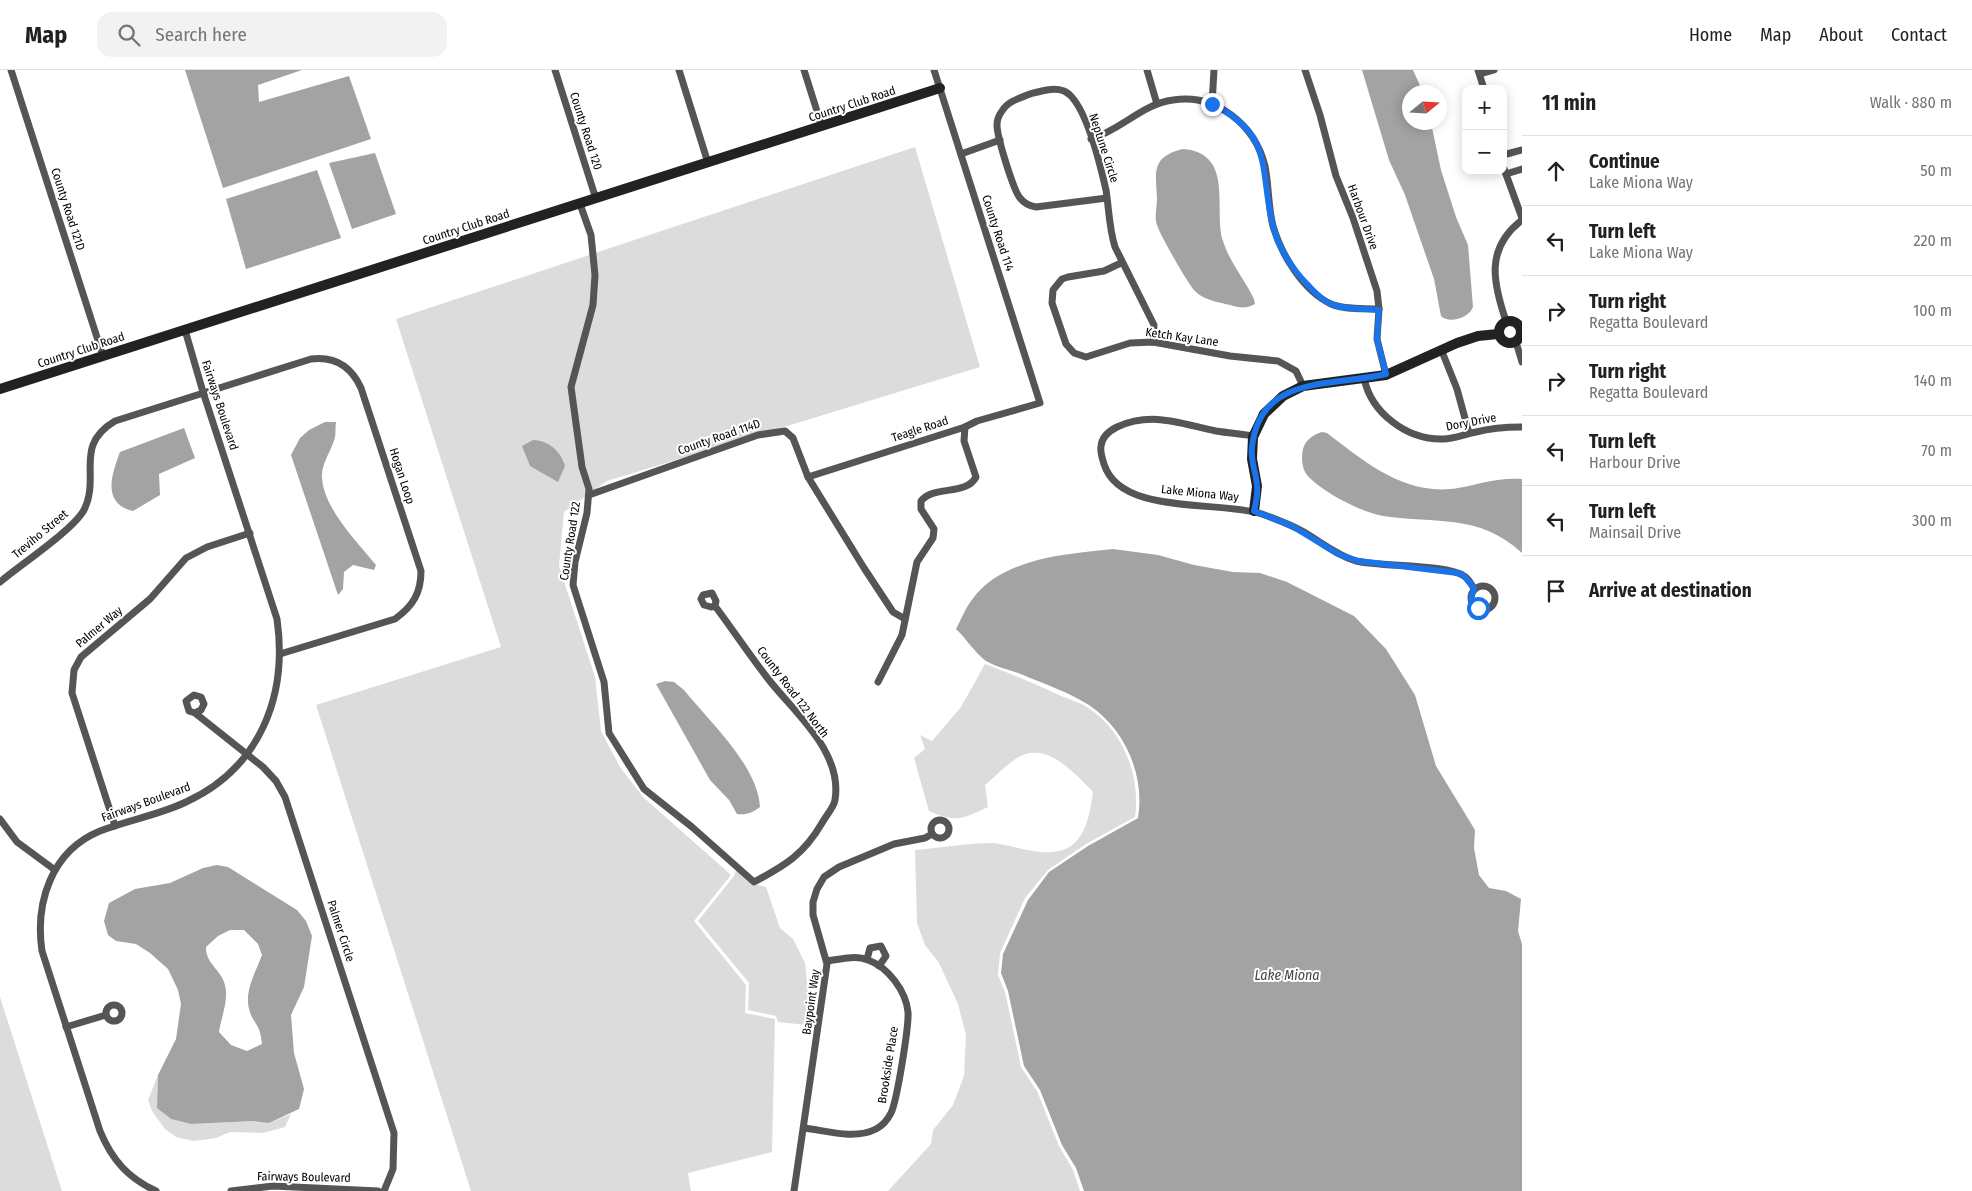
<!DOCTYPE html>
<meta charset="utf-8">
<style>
:root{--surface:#fff;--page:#f2f2f2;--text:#202124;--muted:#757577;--line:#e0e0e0}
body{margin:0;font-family:"Fira Sans Condensed",sans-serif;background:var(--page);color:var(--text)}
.controls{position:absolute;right:15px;top:15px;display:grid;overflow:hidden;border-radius:10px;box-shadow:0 2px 12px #0003}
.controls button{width:45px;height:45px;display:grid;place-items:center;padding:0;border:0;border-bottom:1px solid var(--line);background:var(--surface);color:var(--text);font:25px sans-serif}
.compass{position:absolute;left:1402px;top:15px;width:45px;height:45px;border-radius:50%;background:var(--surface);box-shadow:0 2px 12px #0003;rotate:72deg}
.stop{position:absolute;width:15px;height:15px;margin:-11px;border:4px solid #1a73e8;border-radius:50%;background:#fff}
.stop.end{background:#1a73e8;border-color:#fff;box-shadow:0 1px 5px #0008}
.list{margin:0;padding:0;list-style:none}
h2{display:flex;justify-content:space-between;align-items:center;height:65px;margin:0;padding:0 20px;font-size:21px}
h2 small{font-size:16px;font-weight:400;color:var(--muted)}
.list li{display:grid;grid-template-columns:32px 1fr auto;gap:15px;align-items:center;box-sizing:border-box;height:70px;padding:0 20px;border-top:1px solid var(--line)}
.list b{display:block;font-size:19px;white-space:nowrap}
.list p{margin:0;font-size:16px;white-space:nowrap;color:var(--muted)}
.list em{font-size:16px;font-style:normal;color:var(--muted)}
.icon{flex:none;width:28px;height:28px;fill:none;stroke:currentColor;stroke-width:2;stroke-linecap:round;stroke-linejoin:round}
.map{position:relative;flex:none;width:1522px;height:1121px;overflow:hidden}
header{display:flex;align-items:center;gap:30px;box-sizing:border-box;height:70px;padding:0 25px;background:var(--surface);border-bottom:1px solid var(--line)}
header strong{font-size:24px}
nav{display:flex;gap:28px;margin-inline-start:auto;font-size:18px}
.search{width:350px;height:45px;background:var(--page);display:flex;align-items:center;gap:12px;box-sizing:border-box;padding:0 18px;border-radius:15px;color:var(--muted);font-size:19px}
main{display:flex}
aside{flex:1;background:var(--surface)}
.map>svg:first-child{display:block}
</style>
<header>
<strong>Map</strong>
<div class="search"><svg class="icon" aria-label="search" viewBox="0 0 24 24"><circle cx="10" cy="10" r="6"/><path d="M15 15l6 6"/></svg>Search here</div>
<nav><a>Home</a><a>Map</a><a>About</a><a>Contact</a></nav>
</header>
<main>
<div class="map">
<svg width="1522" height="1121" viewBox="0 0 1522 1121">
<rect width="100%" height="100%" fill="#fff"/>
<g fill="#dcdcdc">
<polygon points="915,77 980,297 607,411 564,442 559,496 595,607 601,661 620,697 643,727 731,805 694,851 746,915 745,943 775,949 772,1082 688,1103 691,1121 471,1121 316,635 501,577 396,249"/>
<path d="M985 594C1010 603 1035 614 1059 625 1068 629 1079 632 1087 637 1123 660 1141 706 1135 747L1086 774 1048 800 1025 828 1000 883 998 905 1005 922 1021 997 1037 1021 1059 1076 1073 1100 1080 1121H888L931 1074 933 1060 953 1035 964 1006 966 965 958 934 939 893 925 875 917 853 915 780C940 778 967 773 992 773 1005 774 1020 779 1033 781 1079 789 1088 760 1093 722 1073 702 1045 668 1014 690 1004 697 995 707 985 715L988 737C962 749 957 753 929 741L914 688 925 679 920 665 932 671 961 637Z"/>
<polygon points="736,800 754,814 766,817 780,858 793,869 805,893 810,940 807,955 778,952 776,946 748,940 749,913 698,851 734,806"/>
<polygon points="0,927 62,1121 0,1121"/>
<polygon points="158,1005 157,1037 171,1049 191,1054 253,1051 269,1053 291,1044 285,1057 263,1063 230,1062 216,1068 194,1071 176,1067 165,1059 152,1041 148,1030"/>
</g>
<g fill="#a3a3a3" fill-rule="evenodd">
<polygon points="185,0 302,0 258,15 259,32 349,6 371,69 223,118"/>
<path d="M1362 0H1413L1423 22H1410V52L1431 53 1441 100 1456 147 1468 175 1473 237C1469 248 1449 254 1441 246L1434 209 1405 125 1389 90Z"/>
<path d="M1183 79C1235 83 1213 140 1223 171 1229 191 1245 210 1254 229L1255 234C1246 239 1240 238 1230 235 1218 232 1203 230 1195 221 1189 216 1159 163 1157 155 1154 146 1157 138 1157 129 1156 103 1150 87 1183 79Z"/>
<polygon points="375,83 396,144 352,159 329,93"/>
<polygon points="317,100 341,168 246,199 226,129"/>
<path d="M325 352H336C335 357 336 362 335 367 332 380 321 394 322 407 323 438 358 473 376 495L374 500 353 495 344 502 343 519 338 525 291 385 300 368 309 360Z"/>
<path d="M184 358 195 388 159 404 160 425 133 441C101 433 112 404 120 382Z"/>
<path d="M1322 362 1327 363C1365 392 1406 427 1458 418 1480 414 1499 407 1522 409V483C1479 443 1436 454 1383 446 1361 442 1322 422 1307 405 1302 399 1301 387 1303 379 1305 370 1314 364 1322 362Z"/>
<path d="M533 370C550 371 560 381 565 396L558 412 530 396 522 376Z"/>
<path d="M1113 479 1158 485 1194 495 1233 502 1260 503 1287 512 1354 546 1386 579 1415 625 1436 696 1475 760 1474 778 1479 805 1489 818 1506 821 1521 829 1518 861 1522 874V1121H1084L1076 1098 1062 1075 1040 1020 1024 996 1008 921 1001 903 1003 884 1028 830 1049 802 1088 776 1138 748C1145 706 1126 660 1089 635 1070 623 1045 614 1023 605 1012 600 998 598 988 592 978 587 965 567 956 559 961 550 965 539 971 531 1001 488 1065 484 1113 479Z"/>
<path d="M665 611 674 612 684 620C709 651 758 696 760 737 752 743 747 745 737 744L729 730 710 710 656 614Z"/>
<path d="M217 795 228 797 297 840 306 851 312 866 304 917 291 945 294 983 304 1019 299 1039 269 1053 253 1051 191 1054 171 1049 157 1038 158 1005 176 969 181 934 178 920 168 899 150 883 136 874 116 871 108 865 104 851 109 833 135 819 170 813 203 798ZM230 860H244L258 874 262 885C255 904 242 924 251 945 258 959 260 956 262 974L247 981 231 975 219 962C221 948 229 930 225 915 222 901 205 893 206 877L218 866Z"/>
</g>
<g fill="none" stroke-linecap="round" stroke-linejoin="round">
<g stroke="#555" stroke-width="7">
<polyline points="11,0 103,286"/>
<polyline points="555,0 596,129"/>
<polyline points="679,0 708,93"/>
<polyline points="804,0 822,57"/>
<polyline points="1147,0 1157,34"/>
<polyline points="1305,0 1320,45 1336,106 1353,148 1377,221 1379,239 1377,269 1386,305"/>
<polyline points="1478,0 1484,19"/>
<polyline points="1480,4 1494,0"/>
<polyline points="1212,34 1214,0"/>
<path d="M1091 69C1121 60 1142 34 1173 30 1216 23 1255 55 1265 96 1269 116 1268 137 1273 156 1281 184 1303 221 1331 234 1345 240 1363 238 1379 239"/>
<polyline points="961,84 1000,70"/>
<polyline points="1503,85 1522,80"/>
<polyline points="1503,96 1522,148"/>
<polyline points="1506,104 1522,99"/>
<path d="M1107 128 1036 137C1029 136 1024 133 1020 128 1013 119 997 67 997 55 997 51 999 45 1002 41 1008 31 1020 28 1030 24 1041 21 1053 17 1064 21 1085 30 1101 98 1106 120 1109 139 1109 158 1115 177L1154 255 1153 272"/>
<path d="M580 134 591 165 595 205 593 235 571 317 582 397 589 419 587 443 575 492 573 515 604 612 609 663 644 719 692 757 754 812C786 795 804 784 822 753 826 746 834 737 835 730 843 682 795 643 769 610 750 586 733 560 715 536L716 531 712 523 703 525 701 529 704 535 711 537 715 536"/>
<polyline points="1121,193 1104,201 1068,207 1062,209 1053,220 1052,233 1066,274 1074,283 1086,287 1130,273 1153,272 1230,286 1278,291 1296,301 1303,316"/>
<path d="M1506 251C1493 213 1485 178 1522 150"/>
<polyline points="1516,272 1522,292"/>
<polyline points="1441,279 1457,319 1469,363"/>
<path d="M1364 308C1371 343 1407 370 1443 369 1454 369 1465 364 1476 362 1491 358 1507 357 1522 357"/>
<path d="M1254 366C1241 364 1229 363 1216 361 1181 354 1152 341 1117 357 1109 361 1102 367 1101 376 1100 382 1102 388 1104 394 1120 446 1220 430 1262 444 1276 449 1290 454 1304 462 1321 472 1336 485 1356 491 1381 497 1447 494 1464 506 1469 509 1471 514 1474 518"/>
<polyline points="808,407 965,357 977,351 1040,333 934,0"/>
<polyline points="589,425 758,365 785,361 793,368 808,407 864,498 893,542 905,549"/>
<path d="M0 512C20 495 73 460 84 440 101 406 73 376 115 351L311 289C335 286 351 296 361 318L421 501C421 523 413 536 395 549L280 584"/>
<circle cx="1483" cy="528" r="12"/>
<path d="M878 612 902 565 917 492 933 468 934 459 921 439V431C934 415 966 426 976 407L964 371 965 357"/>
<polyline points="195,643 201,640 204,634 201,627 194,625 186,631 189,641 195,643 263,697 276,711 285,727 394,1063 393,1099 384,1121"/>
<polyline points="0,749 17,772 55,800"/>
<circle cx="940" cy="759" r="9"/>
<polyline points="115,756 72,623 74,600 81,587 150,529 186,488 207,477 250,463"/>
<polyline points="867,889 870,878 881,876 886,886 879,896"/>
<circle cx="114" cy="943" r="8"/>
<polyline points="66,957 106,945"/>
<path d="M805 1058C827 1061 855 1070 876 1059 882 1056 888 1049 891 1043 897 1031 909 956 908 942 906 921 888 897 868 890 856 885 840 889 827 891"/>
<path d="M156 1121C128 1108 112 1090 100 1061L42 881C35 833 51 781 100 761 128 750 159 745 186 732 260 698 288 626 277 549L203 322 185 260"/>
<polyline points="231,1121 273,1116 378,1121"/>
<polyline points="794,1121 827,894 813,845 813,832 817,819 824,807 839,797 894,774 925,768 932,764"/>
</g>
<g stroke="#222" stroke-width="10">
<circle cx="1510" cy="262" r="11"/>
<polyline points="0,319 940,18"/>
<polyline points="1254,441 1257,416 1252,389 1253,367 1264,344 1283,326 1303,316 1386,305 1457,273 1478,266 1498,264"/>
</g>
</g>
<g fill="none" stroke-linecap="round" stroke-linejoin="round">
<path stroke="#1a73e8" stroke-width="6" d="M1212 34C1275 65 1259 100 1273 156 1278 177 1292 199 1307 214 1316 224 1325 233 1337 236 1351 240 1366 238 1379 240L1377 269 1386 304C1334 317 1260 303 1252 377 1250 390 1256 402 1257 415 1258 424 1256 433 1254 441L1292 456 1338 484 1358 491 1458 503 1464 506 1474 518 1471 529 1478 538"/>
</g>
<g text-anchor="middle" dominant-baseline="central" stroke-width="4" stroke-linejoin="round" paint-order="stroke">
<g font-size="12" fill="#000" stroke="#fff">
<text transform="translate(852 34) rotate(-18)">Country Club Road</text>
<text transform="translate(586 61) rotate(72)">County Road 120</text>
<text transform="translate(1104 78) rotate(72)">Neptune Circle</text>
<text transform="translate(68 139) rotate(72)">County Road 121D</text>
<text transform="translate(1363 147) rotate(70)">Harbour Drive</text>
<text transform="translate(466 157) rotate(-18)">Country Club Road</text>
<text transform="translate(998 163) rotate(72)">County Road 114</text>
<text transform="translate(1182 267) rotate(8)">Ketch Kay Lane</text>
<text transform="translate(81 280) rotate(-18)">Country Club Road</text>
<text transform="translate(220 335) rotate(72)">Fairways Boulevard</text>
<text transform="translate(1471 352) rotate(-11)">Dory Drive</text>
<text transform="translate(920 359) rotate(-18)">Teagle Road</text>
<text transform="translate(719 367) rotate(-19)">County Road 114D</text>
<text transform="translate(402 406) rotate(72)">Hogan Loop</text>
<text transform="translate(1200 423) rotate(6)">Lake Miona Way</text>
<text transform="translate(40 464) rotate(-40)">Treviho Street</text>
<text transform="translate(570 471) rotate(-81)">County Road 122</text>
<text transform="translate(99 557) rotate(-40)">Palmer Way</text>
<text transform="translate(793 622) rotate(53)">County Road 122 North</text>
<text transform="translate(146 732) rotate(-20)">Fairways Boulevard</text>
<text transform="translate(341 861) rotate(72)">Palmer Circle</text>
<text transform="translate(811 932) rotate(-82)">Baypoint Way</text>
<text transform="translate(888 995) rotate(-81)">Brookside Place</text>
<text transform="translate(304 1107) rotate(1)">Fairways Boulevard</text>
</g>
<g font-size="14" font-style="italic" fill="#444" stroke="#fff">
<text x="1287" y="905">Lake Miona</text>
</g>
</g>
</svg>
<div class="controls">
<button>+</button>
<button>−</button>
</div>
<svg class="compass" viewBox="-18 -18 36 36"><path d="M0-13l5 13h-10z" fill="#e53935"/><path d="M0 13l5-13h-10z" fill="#757577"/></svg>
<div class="stop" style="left:1478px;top:538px"></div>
<div class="stop end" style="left:1212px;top:34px"></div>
</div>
<aside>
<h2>11 min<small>Walk · 880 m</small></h2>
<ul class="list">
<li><svg class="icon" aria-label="ahead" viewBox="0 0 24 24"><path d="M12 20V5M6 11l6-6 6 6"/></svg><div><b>Continue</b><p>Lake Miona Way</p></div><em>50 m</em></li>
<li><svg class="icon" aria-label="left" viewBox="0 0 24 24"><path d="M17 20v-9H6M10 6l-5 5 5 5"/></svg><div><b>Turn left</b><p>Lake Miona Way</p></div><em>220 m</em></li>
<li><svg class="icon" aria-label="right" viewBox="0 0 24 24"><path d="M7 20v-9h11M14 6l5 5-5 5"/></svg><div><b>Turn right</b><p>Regatta Boulevard</p></div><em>100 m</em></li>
<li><svg class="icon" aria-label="right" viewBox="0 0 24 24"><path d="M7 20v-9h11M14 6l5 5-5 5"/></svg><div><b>Turn right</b><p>Regatta Boulevard</p></div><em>140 m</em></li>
<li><svg class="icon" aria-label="left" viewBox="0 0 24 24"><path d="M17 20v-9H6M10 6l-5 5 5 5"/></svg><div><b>Turn left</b><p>Harbour Drive</p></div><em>70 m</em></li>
<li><svg class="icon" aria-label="left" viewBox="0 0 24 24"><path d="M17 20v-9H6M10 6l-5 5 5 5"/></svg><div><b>Turn left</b><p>Mainsail Drive</p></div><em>300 m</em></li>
<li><svg class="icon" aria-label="arrive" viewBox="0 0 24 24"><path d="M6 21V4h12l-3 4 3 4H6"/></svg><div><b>Arrive at destination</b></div></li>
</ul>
</aside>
</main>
